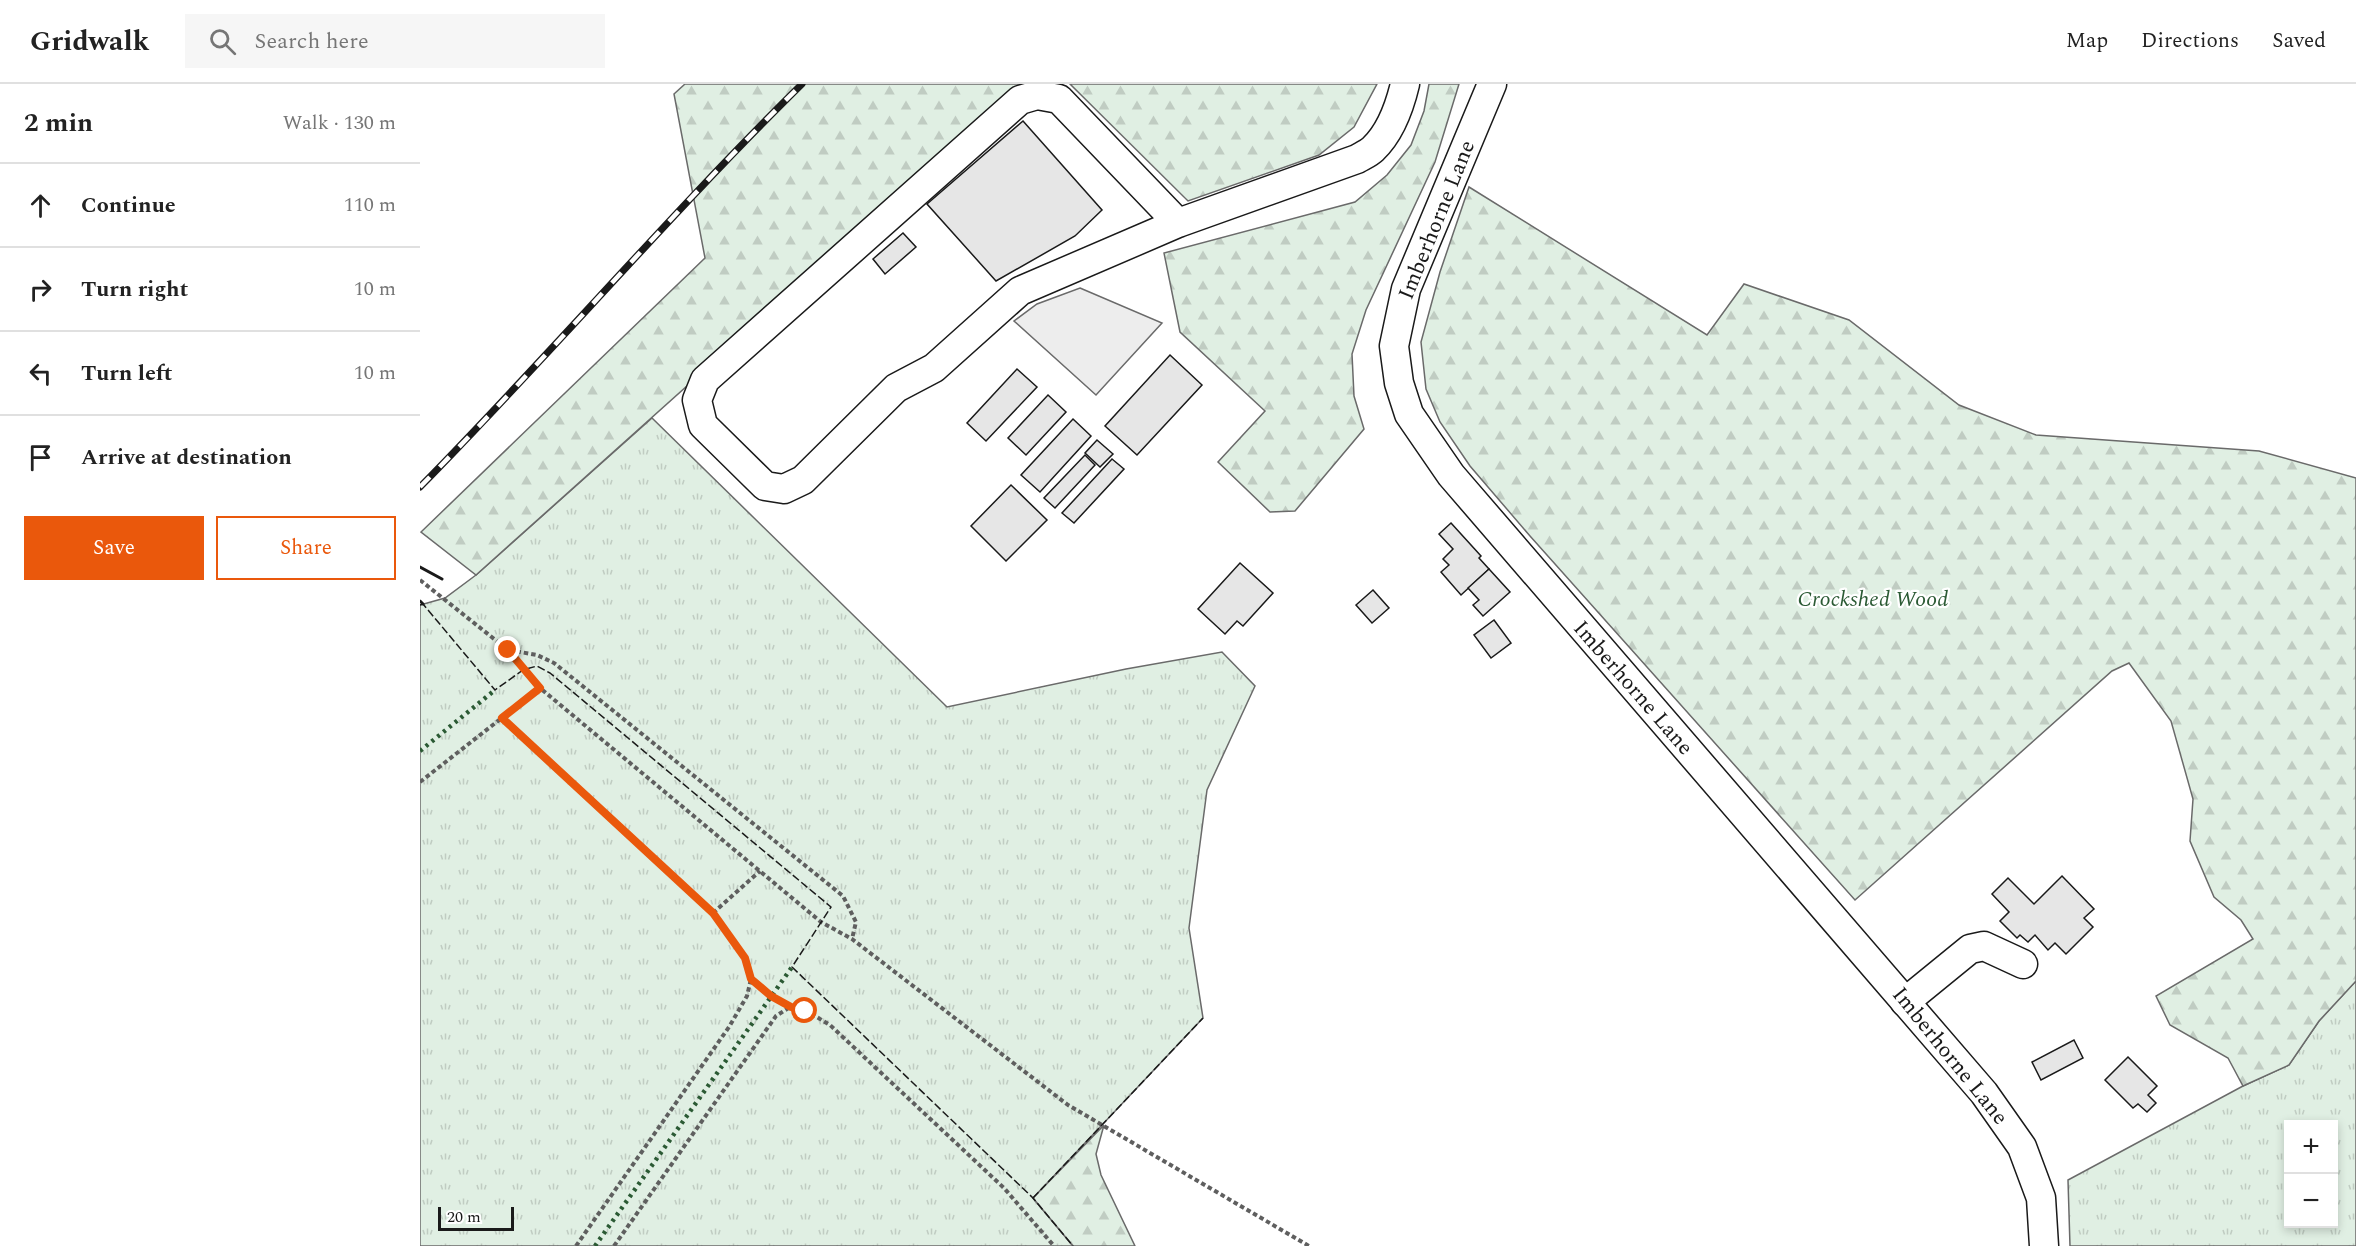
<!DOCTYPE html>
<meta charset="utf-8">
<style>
:root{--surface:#fff;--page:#f6f6f6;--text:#222;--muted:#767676;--line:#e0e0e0;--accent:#ea580c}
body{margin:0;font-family:Spectral,serif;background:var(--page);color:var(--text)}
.controls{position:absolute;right:18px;bottom:18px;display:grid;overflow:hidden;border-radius:0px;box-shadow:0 3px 9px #0003}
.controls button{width:54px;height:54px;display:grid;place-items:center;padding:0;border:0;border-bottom:2px solid var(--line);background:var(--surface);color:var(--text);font:30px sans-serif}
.scale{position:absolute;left:18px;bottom:15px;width:76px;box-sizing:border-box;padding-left:6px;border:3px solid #1a1a1a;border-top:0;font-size:16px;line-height:21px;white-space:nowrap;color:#1a1a1a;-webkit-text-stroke:4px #fff;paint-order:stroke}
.stop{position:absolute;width:18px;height:18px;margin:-14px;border:4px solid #ea580c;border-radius:50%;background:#fff}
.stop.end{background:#ea580c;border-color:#fff;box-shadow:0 2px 6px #0008}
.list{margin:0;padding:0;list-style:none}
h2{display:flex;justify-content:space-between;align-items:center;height:78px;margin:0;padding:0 24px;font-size:26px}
h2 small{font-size:20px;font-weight:400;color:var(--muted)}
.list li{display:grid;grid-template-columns:39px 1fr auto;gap:18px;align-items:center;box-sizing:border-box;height:84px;padding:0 24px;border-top:2px solid var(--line)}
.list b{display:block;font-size:22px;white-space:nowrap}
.list em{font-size:20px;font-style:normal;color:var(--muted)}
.actions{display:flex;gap:12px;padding:18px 24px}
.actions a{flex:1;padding:14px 0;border:2px solid var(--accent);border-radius:0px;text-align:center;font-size:21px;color:var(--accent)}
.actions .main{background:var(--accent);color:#fff}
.icon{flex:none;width:33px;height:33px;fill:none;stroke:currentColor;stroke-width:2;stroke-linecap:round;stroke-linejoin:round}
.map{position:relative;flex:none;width:1936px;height:1162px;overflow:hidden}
header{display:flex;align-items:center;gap:36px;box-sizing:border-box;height:84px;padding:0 30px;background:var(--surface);border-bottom:2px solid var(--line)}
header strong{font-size:28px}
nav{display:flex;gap:33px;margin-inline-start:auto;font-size:21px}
.search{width:420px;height:54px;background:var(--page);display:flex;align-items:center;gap:15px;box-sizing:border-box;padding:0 21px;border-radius:0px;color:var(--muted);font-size:22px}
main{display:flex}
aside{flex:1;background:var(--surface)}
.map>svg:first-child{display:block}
</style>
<header>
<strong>Gridwalk</strong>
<div class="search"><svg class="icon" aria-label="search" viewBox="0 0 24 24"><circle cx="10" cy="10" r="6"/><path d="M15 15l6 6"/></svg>Search here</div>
<nav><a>Map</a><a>Directions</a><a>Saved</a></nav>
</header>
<main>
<aside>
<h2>2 min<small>Walk · 130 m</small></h2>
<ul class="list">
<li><svg class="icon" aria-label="ahead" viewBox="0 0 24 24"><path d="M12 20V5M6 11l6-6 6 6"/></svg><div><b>Continue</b></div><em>110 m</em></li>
<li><svg class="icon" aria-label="right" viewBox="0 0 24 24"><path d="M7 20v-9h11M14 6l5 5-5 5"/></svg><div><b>Turn right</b></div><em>10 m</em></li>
<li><svg class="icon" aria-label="left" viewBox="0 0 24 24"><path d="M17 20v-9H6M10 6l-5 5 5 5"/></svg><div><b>Turn left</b></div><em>10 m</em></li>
<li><svg class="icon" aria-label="arrive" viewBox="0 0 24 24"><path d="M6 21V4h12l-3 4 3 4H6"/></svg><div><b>Arrive at destination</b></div></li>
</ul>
<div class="actions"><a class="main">Save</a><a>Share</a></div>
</aside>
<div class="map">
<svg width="1936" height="1162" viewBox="0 0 1936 1162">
<defs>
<pattern id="grass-tufts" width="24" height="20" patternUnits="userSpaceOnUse" patternTransform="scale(1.5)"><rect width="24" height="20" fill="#e0efe3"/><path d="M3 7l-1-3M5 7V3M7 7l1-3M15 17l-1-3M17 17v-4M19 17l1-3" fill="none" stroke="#c0ccc2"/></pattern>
<pattern id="forest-firs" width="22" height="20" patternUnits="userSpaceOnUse" patternTransform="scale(1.5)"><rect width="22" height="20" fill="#e0efe3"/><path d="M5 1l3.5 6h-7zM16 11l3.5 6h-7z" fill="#c0ccc2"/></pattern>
</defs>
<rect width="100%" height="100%" fill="#fff"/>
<g fill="url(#grass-tufts)" stroke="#6a6a6a" stroke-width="1.5" fill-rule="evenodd">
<polygon points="232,334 527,623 706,585 802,568 835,602 787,706 769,844 783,934 613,1114 653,1162 0,1162 0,521 25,514 56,491"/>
<path d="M1936 897V1162H1650L1648 1096 1823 1002 1869 981 1899 937ZM1868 1040H1914V1140H1868Z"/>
</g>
<g fill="url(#forest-firs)" stroke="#6a6a6a" stroke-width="1.5">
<polygon points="265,0 604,0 56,491 1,448 285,174 254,10"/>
<polygon points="650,0 957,0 934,43 899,71 768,117"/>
<polygon points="1009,0 1039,0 1015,78 946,226 932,270 934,312 944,345 875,427 850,428 798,378 845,327 760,248 744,169 935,118 967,91 991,61 1004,27"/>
<polygon points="1049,103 1287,251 1324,200 1429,236 1539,321 1616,351 1839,367 1936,394 1936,897 1899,937 1869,981 1823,1002 1808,974 1750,941 1736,912 1833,855 1821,836 1794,813 1770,757 1773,715 1751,637 1709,579 1692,587 1435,816 1110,452 1050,382 1020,338 1006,305 1001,258 1020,188"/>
<polygon points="684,1041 676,1070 681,1091 715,1162 653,1162 613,1114"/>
</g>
<polygon fill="#ededed" stroke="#6a6a6a" stroke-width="1.5" points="660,204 742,239 676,311 594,237 617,220"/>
<g fill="#e6e6e6" stroke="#1a1a1a" stroke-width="1.5">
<polygon points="603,37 682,126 655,152 576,197 507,120"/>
<polygon points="483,149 496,163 465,190 453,175"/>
<polygon points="750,271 782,301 717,371 685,342"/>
<polygon points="597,285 617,303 566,357 547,339"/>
<polygon points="628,311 646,328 606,371 588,354"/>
<polygon points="653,335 671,352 620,408 601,391"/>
<polygon points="677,356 693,370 680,383 665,369"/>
<polygon points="665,371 675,381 635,424 624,414"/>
<polygon points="692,375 704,385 654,439 642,429"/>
<polygon points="591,401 627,436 586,477 551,442"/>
<polygon points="1031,439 1061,472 1059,474 1069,485 1041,511 1021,488 1029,481 1023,475 1033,465 1019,450"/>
<polygon points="820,479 853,509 823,542 817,537 805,550 778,525"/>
<polygon points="1069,485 1090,508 1063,532 1053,521 1059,516 1048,504"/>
<polygon points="953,506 969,524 952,539 936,521"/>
<polygon points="1074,536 1091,559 1071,574 1054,551"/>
<polygon points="1642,792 1674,825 1664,834 1673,843 1646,870 1635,859 1628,866 1615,851 1608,858 1600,851 1597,854 1580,837 1589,828 1572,810 1588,794 1614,820"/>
<polygon points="1654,956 1663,974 1621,996 1612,978"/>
<polygon points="1708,973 1737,1002 1728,1011 1736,1019 1727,1028 1718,1020 1713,1024 1685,996"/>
</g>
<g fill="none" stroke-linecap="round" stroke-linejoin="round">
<g stroke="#1a1a1a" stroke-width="31">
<g id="minor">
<polyline points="1072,0 986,205 974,262 979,299 989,330 1031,391 1564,1009 1602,1063 1621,1114 1624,1162"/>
<path d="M758 139 639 15 617 11 600 16 285 296 277 316 283 341 345 402 364 405 383 396 476 304 514 284 600 207 758 139 937 75C942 72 949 69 953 65 970 49 980 21 985 0"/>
<polyline points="1485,918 1550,865 1564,862 1603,880"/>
</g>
</g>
<g stroke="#5f5f5f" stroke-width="4" stroke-dasharray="4.5 3" stroke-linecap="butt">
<polyline points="0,496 88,566 120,604 401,838 432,855 648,1021 889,1162"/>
<polyline points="89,566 117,571 134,579 423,812 436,838 432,855"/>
<polyline points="82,634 293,829 325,874 331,895 351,912 371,923 385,926 410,941 584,1104 634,1162"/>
<polyline points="0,698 120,604"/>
<polyline points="293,829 340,787"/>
<polyline points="156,1162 309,943 327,912 331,895"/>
<polyline points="194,1162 356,932 370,923"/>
</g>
<use href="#minor" stroke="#fff" stroke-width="28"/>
<g stroke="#1a1a1a" stroke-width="7">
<path id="rail" d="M0 403C130 271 250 130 382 0"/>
</g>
<use href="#rail" stroke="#fff" stroke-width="4.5" stroke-dasharray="14" stroke-linecap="butt"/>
<g stroke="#2b5a34" stroke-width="4.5" stroke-dasharray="3 4.5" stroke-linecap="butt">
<polyline points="0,667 75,606"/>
<polyline points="175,1162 372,883"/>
</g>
<g stroke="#1a1a1a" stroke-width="1.5" stroke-dasharray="8 3" stroke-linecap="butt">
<polyline points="0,521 3,520 75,606 103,586 117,582 130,589 411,823 372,883 613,1114 653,1162"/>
<polyline points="613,1114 783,934"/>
</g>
<g stroke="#1a1a1a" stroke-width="3">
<polyline points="0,483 22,495"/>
<polyline points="0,517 3,520"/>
</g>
</g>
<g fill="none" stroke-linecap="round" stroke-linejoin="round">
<polyline stroke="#ea580c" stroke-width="8" points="88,566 120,604 82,634 293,829 325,874 331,895 351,912 371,923 385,927"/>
</g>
<g text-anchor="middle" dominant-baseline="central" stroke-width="4.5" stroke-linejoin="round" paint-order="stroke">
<g font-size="22" fill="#1a1a1a" stroke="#fff">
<text transform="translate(1017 136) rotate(-68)">Imberhorne Lane</text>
<text transform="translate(1213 604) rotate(49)">Imberhorne Lane</text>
<text transform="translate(1530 972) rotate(51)">Imberhorne Lane</text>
</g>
<g font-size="22" font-style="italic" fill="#2b5a34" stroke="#fff">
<text x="1453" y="515">Crockshed Wood</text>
</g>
</g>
</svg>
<div class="controls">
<button>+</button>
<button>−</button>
</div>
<div class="scale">20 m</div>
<div class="stop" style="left:385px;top:927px"></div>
<div class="stop end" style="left:88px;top:566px"></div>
</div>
</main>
